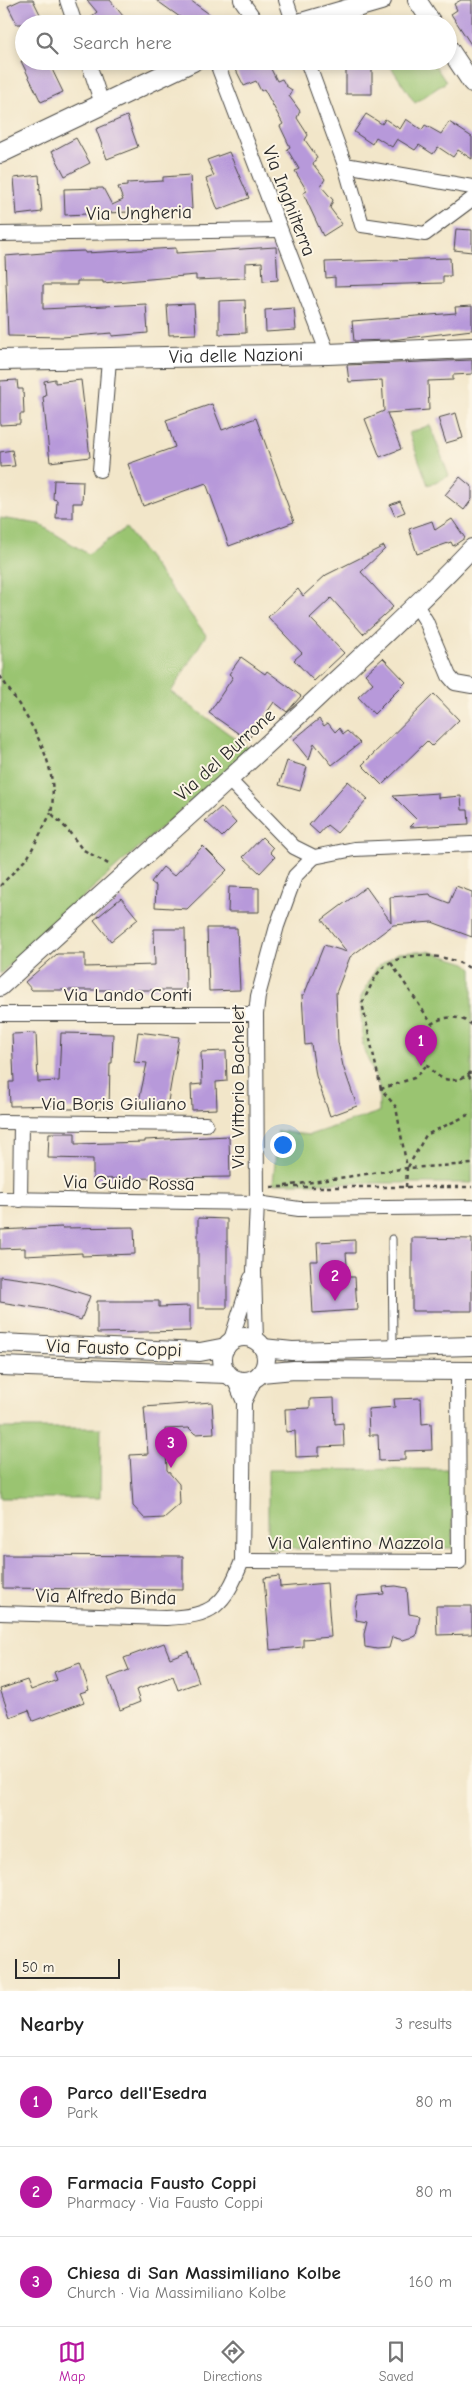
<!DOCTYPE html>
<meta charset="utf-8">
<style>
:root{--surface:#fff;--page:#f6f6f6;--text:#222;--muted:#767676;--line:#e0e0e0;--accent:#b5179e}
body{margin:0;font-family:"Comic Neue",sans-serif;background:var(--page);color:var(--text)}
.scale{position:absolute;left:15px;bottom:12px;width:105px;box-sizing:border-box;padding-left:5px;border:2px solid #2b2b2b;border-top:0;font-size:14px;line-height:18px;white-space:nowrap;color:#2b2b2b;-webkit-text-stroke:4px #fcf5e5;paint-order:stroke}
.you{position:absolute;left:282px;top:1144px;width:18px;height:18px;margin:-12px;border:4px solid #fff;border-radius:50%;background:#1a73e8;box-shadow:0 0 0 8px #1a73e833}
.badge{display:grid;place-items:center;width:32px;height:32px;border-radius:50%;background:var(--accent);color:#fff;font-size:16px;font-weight:700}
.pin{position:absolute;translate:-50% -41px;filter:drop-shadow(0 1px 2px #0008)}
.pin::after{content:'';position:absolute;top:26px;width:18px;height:15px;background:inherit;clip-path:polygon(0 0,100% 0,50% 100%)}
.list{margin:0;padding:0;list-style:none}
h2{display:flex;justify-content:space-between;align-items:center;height:65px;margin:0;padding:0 20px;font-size:21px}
h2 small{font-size:16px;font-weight:400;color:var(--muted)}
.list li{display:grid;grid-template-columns:32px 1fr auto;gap:15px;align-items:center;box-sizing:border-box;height:90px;padding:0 20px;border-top:1px solid var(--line)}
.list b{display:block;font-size:19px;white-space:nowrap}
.list p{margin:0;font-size:16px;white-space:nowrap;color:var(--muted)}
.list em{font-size:16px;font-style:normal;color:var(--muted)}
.icon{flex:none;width:28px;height:28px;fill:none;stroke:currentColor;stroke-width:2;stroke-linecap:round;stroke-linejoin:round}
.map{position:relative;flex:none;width:472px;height:1991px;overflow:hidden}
.search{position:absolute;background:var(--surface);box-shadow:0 2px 8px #0003;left:15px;right:15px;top:15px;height:55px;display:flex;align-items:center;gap:12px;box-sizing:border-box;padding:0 18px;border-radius:28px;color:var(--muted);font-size:19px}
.sheet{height:335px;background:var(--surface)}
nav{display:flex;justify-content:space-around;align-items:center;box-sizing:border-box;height:70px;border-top:1px solid var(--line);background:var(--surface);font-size:14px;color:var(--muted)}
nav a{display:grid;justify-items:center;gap:2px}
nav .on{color:var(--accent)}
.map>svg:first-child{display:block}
</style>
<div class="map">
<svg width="472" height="1991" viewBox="0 0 472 1991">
<rect width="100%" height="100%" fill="#fcf5e5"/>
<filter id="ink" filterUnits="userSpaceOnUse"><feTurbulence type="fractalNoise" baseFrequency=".02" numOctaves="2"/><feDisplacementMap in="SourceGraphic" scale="10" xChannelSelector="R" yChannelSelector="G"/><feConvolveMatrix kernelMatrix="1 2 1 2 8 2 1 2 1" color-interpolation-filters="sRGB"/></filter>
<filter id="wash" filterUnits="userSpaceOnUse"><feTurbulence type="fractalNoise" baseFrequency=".0096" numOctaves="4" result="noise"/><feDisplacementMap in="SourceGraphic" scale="20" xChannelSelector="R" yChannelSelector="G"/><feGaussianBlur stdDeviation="1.12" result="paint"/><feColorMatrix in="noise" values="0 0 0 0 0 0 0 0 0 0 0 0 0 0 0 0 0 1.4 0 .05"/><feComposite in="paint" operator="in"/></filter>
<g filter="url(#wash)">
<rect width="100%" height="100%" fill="#f2e6c9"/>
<g fill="#9ac471" stroke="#62784e">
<polygon points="387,61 432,61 446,82 415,103"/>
<polygon points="430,425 449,476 428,485 409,433"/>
<polygon points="0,518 39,524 88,554 126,528 206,635 171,692 250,749 94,887 0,974"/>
<polygon points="428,951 466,963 472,968 472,1183 273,1183 278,1131 309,1135 379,1112 379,1086 363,1047 360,999 377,967 398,953"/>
<polygon points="0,1428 101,1428 100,1498 0,1498"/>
<polygon points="453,1469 453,1548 268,1549 268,1470"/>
</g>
<g id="blocks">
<g fill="#b799da">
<polygon points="21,0 33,0 45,24 17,24 8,6"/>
<polygon points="87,0 110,0 123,16 114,24 98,24 92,16 97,12"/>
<polygon points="156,0 190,0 212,16 206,24 181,24 184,20"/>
<polygon points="461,0 472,0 472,46 451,14 457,10 454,4"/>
<polygon points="21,61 48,61 63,92 41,102"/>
<polygon points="252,61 264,61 266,66 269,65 277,81 282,79 286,86 292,90 289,96 300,111 297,118 308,135 305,140 317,157 313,164 325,179 321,186 333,200 330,208 342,224 323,236 303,193 307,191 295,171 299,169 287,149 290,147 280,126 283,124 264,89 261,91 256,81 244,86 236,70"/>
<polygon points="346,61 363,61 363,69 372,69 372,94 346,94"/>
<polygon points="366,114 382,124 385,119 400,129 406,119 422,130 425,125 441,134 449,122 472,137 472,159 458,150 453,157 438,147 433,154 419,145 415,150 397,139 392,147 376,137 372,144 354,132"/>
<polygon points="127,116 138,147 107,159 96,129"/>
<polygon points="76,138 90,163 65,176 52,151"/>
<polygon points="229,152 249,198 218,210 206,179 214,176 207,160"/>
<polygon points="39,175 40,189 38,190 40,190 42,212 17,215 14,178"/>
<polygon points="190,175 192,209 65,215 64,189 103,188 112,205 123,200 118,187 127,186 127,183 163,181 163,177"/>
<polygon points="456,229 472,230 472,252 454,250"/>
<polygon points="276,247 278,280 263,281 262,262 245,263 245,278 196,280 196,275 103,283 103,281 77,281 77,285 43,285 43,309 146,304 148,333 112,336 112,333 62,337 8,336 5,256 56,252 85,251 85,253 176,248 176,253"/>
<polygon points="450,258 451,276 443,276 443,283 335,286 335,277 326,278 325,262"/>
<polygon points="245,300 246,333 219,334 219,301"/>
<polygon points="194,304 196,334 169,335 167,305"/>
<polygon points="472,306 472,330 391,340 354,341 352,321 456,313 455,307"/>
<polygon points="294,308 296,330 266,332 265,310"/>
<polygon points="472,360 472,374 453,375 453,380 428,381 429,410 387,413 401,449 380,457 365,419 384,411 382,380 349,382 347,365"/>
<polygon points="55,379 55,383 81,380 90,457 50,462 43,397 46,396 44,381"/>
<polygon points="17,380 18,389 23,389 24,414 20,414 20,424 0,425 0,381"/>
<polygon points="212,404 222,430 256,418 294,522 229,546 206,483 143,506 128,464 175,447 166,420"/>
<polygon points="456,413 463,438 446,443 438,418"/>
<polygon points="12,450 15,466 0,467 0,452"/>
<polygon points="460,477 472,487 472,499 464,510 445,495"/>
<polygon points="54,480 83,481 82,503 73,503 73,518 56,518 57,500 53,499"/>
<polygon points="400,501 405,512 395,516 390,505"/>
<polygon points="452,519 465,538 453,546 451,542 417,554 409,529 432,521 435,530"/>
<polygon points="384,546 385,549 361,572 393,607 363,634 331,598 310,618 344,653 314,681 294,660 302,653 268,617 298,589 303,596 326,575"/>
<polygon points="241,657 265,674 267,671 301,696 287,712 274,702 248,740 209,713 233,677 229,674"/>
<polygon points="383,658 406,682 374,714 358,697 373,683 365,674"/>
<polygon points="434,694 459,720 432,746 427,741 382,785 362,765"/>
<polygon points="319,719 324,726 328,723 335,732 339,728 343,734 347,731 360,743 332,765 314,743 309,760 293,740"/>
<polygon points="287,761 307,767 300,791 279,785"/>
<polygon points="348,781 368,799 337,833 327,825 319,834 309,825"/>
<polygon points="438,793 438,798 461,796 462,810 468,810 469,824 410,827 417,820 393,796"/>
<polygon points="221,807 236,823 222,837 205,821"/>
<polygon points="262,837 273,848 270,852 275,857 260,873 243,857"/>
<polygon points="203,846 227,870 187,909 155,907 156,886 151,882 163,867 174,876"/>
<polygon points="456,886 472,892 472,937 432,922 393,925 350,957 336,993 338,1042 343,1066 357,1106 330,1116 316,1076 311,1044 305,1045 302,995 304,995 324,945 347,952 322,920 366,887 391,922 390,897 430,894 431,896 449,903"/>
<polygon points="229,887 259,888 259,912 228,912"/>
<polygon points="121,898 138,919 111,941 94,920"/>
<polygon points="207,928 237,928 240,990 209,991"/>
<polygon points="154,929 185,929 186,990 32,990 25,982 57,954 85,954 85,967 155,965"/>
<polygon points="138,1032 179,1037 167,1107 139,1101 147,1063 134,1062"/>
<polygon points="36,1033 38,1082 59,1081 61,1033 113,1034 112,1063 110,1063 109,1109 65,1109 65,1105 10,1106 9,1082 14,1082 12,1034"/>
<polygon points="226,1051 227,1081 216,1082 217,1109 192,1110 191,1085 202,1084 201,1052"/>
<polygon points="49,1133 75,1133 75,1144 145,1142 145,1140 229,1136 230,1177 93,1179 93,1159 48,1158"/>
<polygon points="198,1218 227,1219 227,1308 198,1308"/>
<polygon points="62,1227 62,1228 134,1227 135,1254 82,1256 82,1253 25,1256 25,1248 0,1249 0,1230"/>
<polygon points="412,1238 472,1239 472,1311 412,1311"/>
<polygon points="355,1240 355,1253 346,1253 348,1277 355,1277 357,1310 313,1313 310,1261 318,1261 317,1242"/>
<polygon points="0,1276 45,1282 90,1296 81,1320 45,1309 0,1302"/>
<polygon points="97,1301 159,1301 159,1307 190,1306 190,1331 97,1333"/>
<polygon points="334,1398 335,1424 343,1423 344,1446 319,1447 319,1456 296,1457 295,1431 286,1432 285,1409 310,1408 310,1399"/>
<polygon points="421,1398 422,1424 431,1423 432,1450 405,1451 405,1460 379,1461 378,1435 369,1435 368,1409 395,1407 394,1399"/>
<polygon points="212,1402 214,1433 195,1434 189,1428 165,1429 167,1470 179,1484 180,1504 164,1518 145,1519 133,1506 130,1455 148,1454 144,1407"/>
<polygon points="3,1555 183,1556 183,1590 3,1588"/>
<polygon points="279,1576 280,1587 327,1583 331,1637 303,1639 303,1647 270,1650 264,1578"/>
<polygon points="396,1586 407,1588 409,1614 420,1616 416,1636 403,1640 392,1637 389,1648 377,1649 365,1647 364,1634 367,1622 356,1620 355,1607 358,1596 384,1594 383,1587"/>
<polygon points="436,1606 472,1606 472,1634 437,1635"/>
<polygon points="164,1643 170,1658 188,1651 199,1682 178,1690 173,1676 136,1690 140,1702 120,1710 108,1678 129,1670 124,1658"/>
<polygon points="80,1663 89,1690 80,1693 84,1702 33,1721 29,1710 10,1717 0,1689 27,1680 31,1690 57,1680 54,1672"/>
</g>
</g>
</g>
<g filter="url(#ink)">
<use href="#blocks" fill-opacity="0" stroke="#494743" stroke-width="1"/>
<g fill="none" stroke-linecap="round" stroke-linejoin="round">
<g stroke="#494743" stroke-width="9">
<polyline id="service" points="392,1239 393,1347"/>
</g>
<g stroke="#494743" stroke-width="16">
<g id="minor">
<polyline points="67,0 75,24"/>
<polyline points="241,0 258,24"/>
<polyline points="286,0 294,24"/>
<polyline points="88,61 102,104"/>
<polyline points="216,61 328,354"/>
<polyline points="307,61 345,165 472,187"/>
<polyline points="345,165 362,225 425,234 472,199"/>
<polyline points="0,234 279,230"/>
<polyline points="100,470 109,360"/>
<polyline points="416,605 426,621 449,676 455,683 472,686"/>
<polyline points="230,781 294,847 314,857 354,849 472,844"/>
<polyline points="0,1014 256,1014"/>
<polyline points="0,1122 206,1124"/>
<polyline points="0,1199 257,1203 299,1209 472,1207"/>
<polyline points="20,1200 21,1123"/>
<polyline points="256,1341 254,1271 257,1203 256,1014 258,996 277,926 295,876 314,857"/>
<polyline points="230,1343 251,1278"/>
<polyline points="244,1402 255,1379"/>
<polyline points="242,1561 459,1562 458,1371"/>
<path d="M0 1613 166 1618C214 1616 224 1606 242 1561L244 1402 234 1379"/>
</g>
</g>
<g stroke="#494743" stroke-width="20">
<g id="tertiary">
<polyline points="417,0 433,24"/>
<polyline points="448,47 472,83"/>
<path d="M0 987C112 884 226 785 336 680 382 637 429 594 472 548"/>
<circle cx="244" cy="1359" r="22"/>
<polyline points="0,1343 200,1352 226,1347"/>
<polyline points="263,1348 292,1351 472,1346"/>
<polyline points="0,1366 227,1374"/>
<polyline points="261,1373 294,1370 472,1371"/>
</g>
</g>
<g stroke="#494743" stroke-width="22">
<g id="secondary">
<polyline points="298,24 381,0"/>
<polyline points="0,153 193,61"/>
<path id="s1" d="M0 360 328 354 472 348"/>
</g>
</g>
<g stroke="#494743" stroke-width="2.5" stroke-dasharray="4 4" stroke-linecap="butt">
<path d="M0 676C27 717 61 762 51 813L67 829 82 849 110 865"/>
<polyline points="0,886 28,857 51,813"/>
<polyline points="391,963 432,1024"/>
<path d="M472 1025C465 1019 455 1016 446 1018 394 1028 434 1106 472 1071"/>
<polyline points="468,1075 472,1080"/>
<path d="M381 1089 362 1003C368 993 372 981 379 972 397 948 451 953 472 970"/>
<polyline points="408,1167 426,1135 472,1113"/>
<polyline points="285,1186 407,1168 472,1164"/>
<polyline points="271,1187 472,1187"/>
<polyline points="406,1187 407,1168 396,1107 381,1089 414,1078 426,1066"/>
</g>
<use href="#service" stroke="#fff" stroke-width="7"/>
<use href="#minor" stroke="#fff" stroke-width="14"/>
<use href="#tertiary" stroke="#fff" stroke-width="18"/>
<use href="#secondary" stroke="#fff" stroke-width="20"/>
</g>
</g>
<g text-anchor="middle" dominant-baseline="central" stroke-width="4" stroke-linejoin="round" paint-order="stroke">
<g font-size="19" fill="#2b2b2b" stroke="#fcf5e5">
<text transform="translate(289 201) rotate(69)">Via Inghilterra</text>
<text transform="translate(139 213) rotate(-1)">Via Ungheria</text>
<text stroke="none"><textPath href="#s1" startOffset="236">Via delle Nazioni</textPath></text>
<text transform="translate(225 755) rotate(-42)">Via del Burrone</text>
<text x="128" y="995">Via Lando Conti</text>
<text transform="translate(238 1087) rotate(-90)">Via Vittorio Bachelet</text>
<text x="114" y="1104">Via Boris Giuliano</text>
<text transform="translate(129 1183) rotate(1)">Via Guido Rossa</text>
<text transform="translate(114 1348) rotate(2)">Via Fausto Coppi</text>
<text x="356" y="1543">Via Valentino Mazzola</text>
<text transform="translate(106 1597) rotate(1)">Via Alfredo Binda</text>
</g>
</g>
</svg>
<div class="scale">50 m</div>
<div class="you"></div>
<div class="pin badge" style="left:421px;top:1066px">1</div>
<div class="pin badge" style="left:335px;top:1301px">2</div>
<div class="pin badge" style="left:171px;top:1468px">3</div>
<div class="search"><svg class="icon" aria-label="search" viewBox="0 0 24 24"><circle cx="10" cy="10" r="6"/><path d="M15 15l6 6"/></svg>Search here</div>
</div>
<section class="sheet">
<h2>Nearby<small>3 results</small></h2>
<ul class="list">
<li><span class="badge">1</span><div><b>Parco dell'Esedra</b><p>Park</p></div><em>80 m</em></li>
<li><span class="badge">2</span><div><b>Farmacia Fausto Coppi</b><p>Pharmacy · Via Fausto Coppi</p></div><em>80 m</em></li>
<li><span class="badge">3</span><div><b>Chiesa di San Massimiliano Kolbe</b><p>Church · Via Massimiliano Kolbe</p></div><em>160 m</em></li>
</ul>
</section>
<nav>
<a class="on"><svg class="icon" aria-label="map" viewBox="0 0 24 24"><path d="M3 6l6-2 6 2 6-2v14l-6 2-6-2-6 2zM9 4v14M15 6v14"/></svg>Map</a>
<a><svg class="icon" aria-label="directions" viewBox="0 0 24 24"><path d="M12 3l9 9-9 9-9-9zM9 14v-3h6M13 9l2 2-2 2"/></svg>Directions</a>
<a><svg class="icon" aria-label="saved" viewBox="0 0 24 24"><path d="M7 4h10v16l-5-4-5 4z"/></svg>Saved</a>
</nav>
